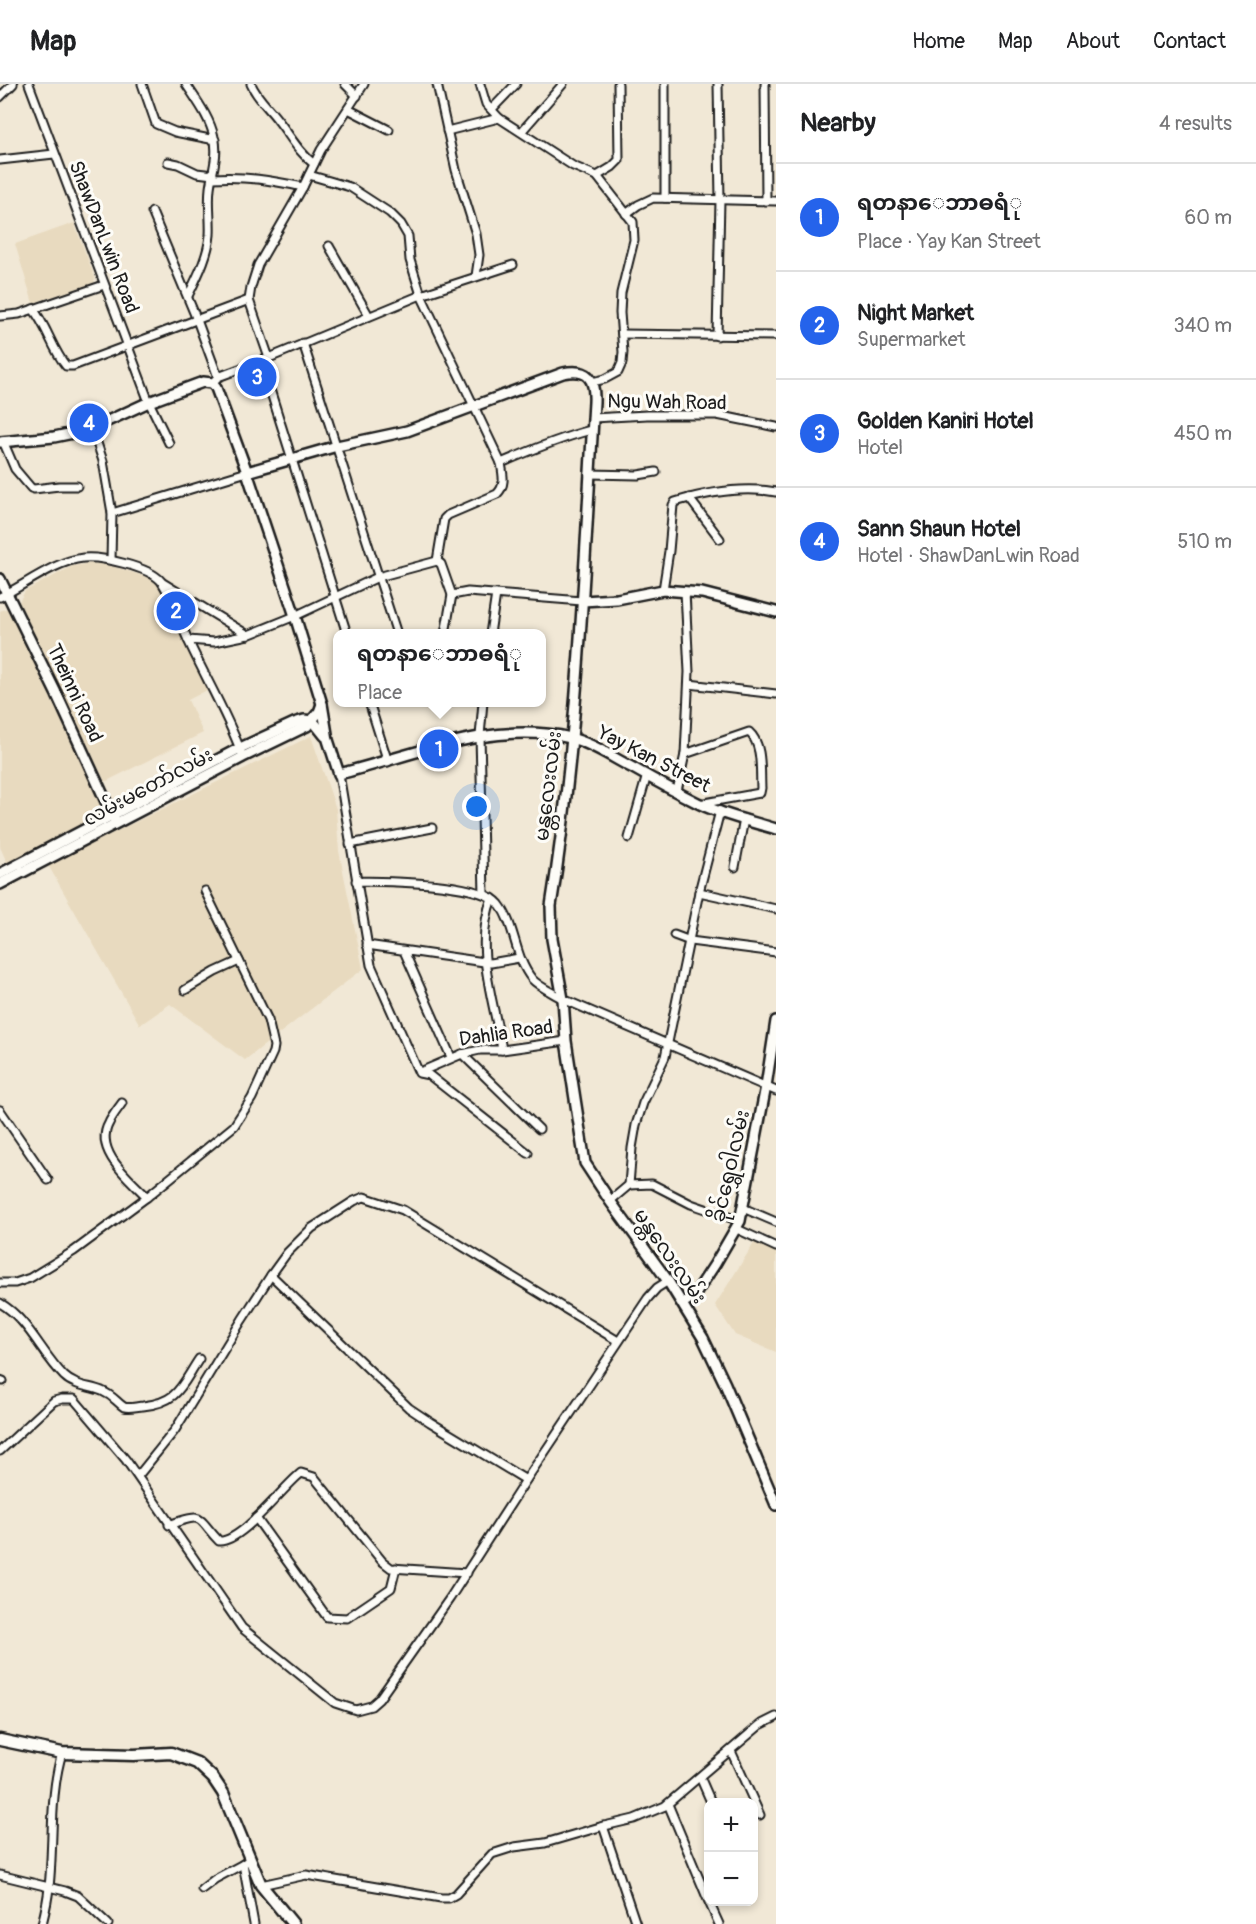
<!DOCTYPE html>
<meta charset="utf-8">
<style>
:root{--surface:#fff;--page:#f6f6f6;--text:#202124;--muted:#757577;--line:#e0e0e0;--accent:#2563eb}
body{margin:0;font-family:Pangolin,"Noto Sans Myanmar",sans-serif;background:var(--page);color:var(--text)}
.controls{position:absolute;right:18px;bottom:18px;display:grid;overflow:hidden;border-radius:12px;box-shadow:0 3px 9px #0003}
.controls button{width:54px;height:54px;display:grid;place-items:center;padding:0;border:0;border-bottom:2px solid var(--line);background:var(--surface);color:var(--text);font:30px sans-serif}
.you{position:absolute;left:477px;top:723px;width:21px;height:21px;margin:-15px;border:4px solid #fff;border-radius:50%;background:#1a73e8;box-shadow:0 0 0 9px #1a73e833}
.badge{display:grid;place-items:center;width:39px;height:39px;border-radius:50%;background:var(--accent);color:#fff;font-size:20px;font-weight:700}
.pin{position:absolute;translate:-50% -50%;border:3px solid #fff;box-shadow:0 2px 6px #0006}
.popup{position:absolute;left:333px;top:545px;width:213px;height:78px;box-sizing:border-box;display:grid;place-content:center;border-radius:12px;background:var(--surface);filter:drop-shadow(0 2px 4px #0005);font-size:20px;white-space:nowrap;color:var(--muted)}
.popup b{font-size:22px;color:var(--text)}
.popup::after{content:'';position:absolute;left:50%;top:100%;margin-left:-12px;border:12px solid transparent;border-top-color:var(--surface)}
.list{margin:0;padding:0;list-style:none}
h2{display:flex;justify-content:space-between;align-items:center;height:78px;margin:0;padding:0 24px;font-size:26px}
h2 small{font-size:20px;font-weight:400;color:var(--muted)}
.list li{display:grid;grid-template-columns:39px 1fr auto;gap:18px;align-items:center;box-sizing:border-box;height:108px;padding:0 24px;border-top:2px solid var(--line)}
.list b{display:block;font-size:22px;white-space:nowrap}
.list p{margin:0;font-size:20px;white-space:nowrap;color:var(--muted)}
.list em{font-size:20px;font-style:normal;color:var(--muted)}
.map{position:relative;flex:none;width:776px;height:1840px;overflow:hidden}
header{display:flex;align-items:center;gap:36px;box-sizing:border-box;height:84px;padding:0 30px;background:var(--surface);border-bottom:2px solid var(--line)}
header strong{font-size:28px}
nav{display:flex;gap:33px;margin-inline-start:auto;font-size:21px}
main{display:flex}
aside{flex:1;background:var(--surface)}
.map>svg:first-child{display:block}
</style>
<header>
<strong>Map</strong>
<nav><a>Home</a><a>Map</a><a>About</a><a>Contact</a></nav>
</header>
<main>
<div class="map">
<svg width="776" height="1840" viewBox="0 0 776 1840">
<rect width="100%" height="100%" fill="#f1e8d6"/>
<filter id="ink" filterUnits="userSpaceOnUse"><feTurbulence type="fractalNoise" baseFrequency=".0167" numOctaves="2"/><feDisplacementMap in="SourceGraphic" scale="12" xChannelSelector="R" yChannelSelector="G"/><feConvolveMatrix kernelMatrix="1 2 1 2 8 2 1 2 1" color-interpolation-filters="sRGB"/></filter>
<g filter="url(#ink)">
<g fill="#e8dabf">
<polygon points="74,139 95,194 94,199 33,219 15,160"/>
<polygon points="92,479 112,482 150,494 160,503 209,605 188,616 203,649 105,698 19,518 25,507 73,482"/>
<polygon points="8,524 106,730 9,783 0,763 0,527"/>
<polygon points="311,652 336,725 339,767 363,885 245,976 170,920 140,941 48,781"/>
<polygon points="756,1156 776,1166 776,1268 735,1251 715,1221"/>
</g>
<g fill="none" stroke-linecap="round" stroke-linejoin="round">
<g stroke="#1c1c1c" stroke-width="11">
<g id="street">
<polyline points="29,0 149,318 169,359"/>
<polyline points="142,0 156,40 175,48 215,56"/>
<path d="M186 0C197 17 210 34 214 53 219 70 212 88 210 104 208 120 211 136 210 151 208 173 197 193 188 212"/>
<path d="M251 0C257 14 268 23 277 35 289 50 298 68 314 80"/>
<polyline points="345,0 357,12"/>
<polyline points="437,0 456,86 476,150 479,171 476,192"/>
<polyline points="480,0 486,20 499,34 573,82 597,92 633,138 634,156 621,209 620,229 623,268 622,279 618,288 605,295 592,298"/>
<polyline points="765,0 766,117"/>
<polyline points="0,13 13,0"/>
<polyline points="348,25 389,46"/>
<polyline points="492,25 516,0"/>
<polyline points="447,47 499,34"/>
<polyline points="522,47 563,0"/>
<polyline points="0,76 54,70"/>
<polyline points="168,78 178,80 197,89 213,91"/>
<path d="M309 91 350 103 390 129 401 140 408 152 410 176 421 211 501 379C503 391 506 401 497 410L448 431 444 435 437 477"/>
<polyline points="597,92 612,83 619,76 618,0"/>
<path d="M212 94C246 92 270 96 303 103"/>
<polyline points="665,114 665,0"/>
<polyline points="152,128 197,236 218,293"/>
<polyline points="626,130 638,121 653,114 776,117"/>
<polyline points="329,162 369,232"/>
<path d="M33 225C47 242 52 265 66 282H73L249 216"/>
<polyline points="0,232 19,230 104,201"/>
<polyline points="622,250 776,252"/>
<polyline points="717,252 720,116 718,0"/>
<polyline points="303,259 397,550"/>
<polyline points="269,274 249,216 251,203 258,181 303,103 321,66 364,0"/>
<polyline points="261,277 347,550"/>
<polyline points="212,299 218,293 269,274 421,211 513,181"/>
<polyline points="593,334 647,331 717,331 776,343"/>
<polyline points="92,344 103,377 112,429"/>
<polyline points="3,357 15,385 31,404 34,405 59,402 77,402"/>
<path d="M501 379C531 366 560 354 591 346"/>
<polyline points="589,390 638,391 656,388"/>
<polyline points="689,414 720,455"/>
<polyline points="111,476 112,429 247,388"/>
<polyline points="163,499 248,551"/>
<path d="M663 506 669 467 673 421 675 418C708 408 742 402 776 408"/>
<polyline points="452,511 468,508 582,517"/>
<path d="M0 513C25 501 55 477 83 474 101 472 149 483 161 497 173 514 179 537 188 556 205 593 227 630 241 668"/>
<polyline points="490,550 496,510"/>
<polyline points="188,556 214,558 248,551 295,532 378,493 437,477 441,480 452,511 445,550"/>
<polyline points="689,600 776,610"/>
<polyline points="369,618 388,678"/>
<polyline points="483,618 480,652 484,810"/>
<path d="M685 670 749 648C763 660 760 687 761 704L760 709 699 720"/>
<polyline points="339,690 371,881 419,989 429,991 528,1069"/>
<polyline points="677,707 685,670 689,588 685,507"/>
<polyline points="629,754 647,691"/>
<polyline points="350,760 432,744"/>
<polyline points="735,783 744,735"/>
<path d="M356 797C387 798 480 797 499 820 516 842 514 873 532 895 539 903 554 909 563 915L776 1007"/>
<polyline points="699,808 776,825"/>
<path d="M492 814C473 864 494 916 502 966"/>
<polyline points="674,851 690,857 776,868"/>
<polyline points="367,861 491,879 519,874"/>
<polyline points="404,867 451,973"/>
<polyline points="185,906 215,888 239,877"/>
<polyline points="462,970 539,1045"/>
<polyline points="420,988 462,970 480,966 502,966 566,957"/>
<path d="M122 1019C118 1025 112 1032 109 1039 93 1067 130 1095 147 1113"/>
<polyline points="0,1026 48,1096"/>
<polyline points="629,1101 652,1100 691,1120 740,1137"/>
<polyline points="610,1117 629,1101 632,1064 636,1041 643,1019 665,973 699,808 720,727"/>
<polyline points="743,1124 776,1138"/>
<polyline points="737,1145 776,1163"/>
<polyline points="271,1191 409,1324 430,1338 526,1396"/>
<polyline points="0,1199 15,1199 30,1194 74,1167 147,1113 234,1042 252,1014 273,968 274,962 268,936 205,807"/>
<path d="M0 1219C29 1236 41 1269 64 1292 74 1302 89 1302 102 1307 114 1312 116 1318 124 1323 130 1325 137 1322 143 1322 179 1318 181 1302 199 1275"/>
<polyline points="0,1296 3,1297"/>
<polyline points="0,1367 54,1317 62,1315 74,1315 126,1376 242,1544 335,1619 356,1626 371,1622 379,1615 450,1514 526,1396 648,1214 657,1204 668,1197"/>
<polyline points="138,1392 175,1346 242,1236 271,1191 287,1169 312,1144 354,1117 364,1113 403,1126 618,1257"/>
<polyline points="256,1434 327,1533 347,1534 391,1504 396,1484"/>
<path d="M169 1441C205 1428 196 1433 219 1457 242 1458 281 1405 301 1389L314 1393 382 1477 391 1484 467 1489"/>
<polyline points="731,1667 760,1731"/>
<polyline points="700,1693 711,1718"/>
<polyline points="668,1720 708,1816"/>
<polyline points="603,1742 636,1840"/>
<polyline points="250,1775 243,1780 254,1840"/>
<polyline points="0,1791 65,1807 78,1812 108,1840"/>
<polyline points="261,1801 306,1791 441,1814 449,1814 456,1810 492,1770 514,1763 545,1759 600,1743 634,1735 665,1722 760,1641 776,1633"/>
<polyline points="202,1805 215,1795 243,1780"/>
<polyline points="709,1818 719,1840"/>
<path d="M42 1840C45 1828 48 1816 49 1803 54 1759 49 1712 62 1669"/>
</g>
</g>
<g stroke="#1c1c1c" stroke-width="14">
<g id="secondary">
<path d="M0 358 54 353 88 346 149 318 203 298 212 299 216 304 247 388 295 532 322 620 328 656 339 690C415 671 491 636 571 654 594 660 613 674 633 684 654 696 676 708 698 719 722 731 750 737 776 745"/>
<path d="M247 388 337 362 407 347 563 289C588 284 595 294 594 318 584 486 578 656 551 822L552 855 563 915 566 957 585 1079 610 1117 668 1197 703 1254 725 1300 776 1421"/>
<polyline points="0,495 57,611 114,735"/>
<polyline points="582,517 617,515 663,506 702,509 776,528"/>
<polyline points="0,790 240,664 294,639 304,636 313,637 325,652"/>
<polyline points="0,800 243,673 307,642 319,628 322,620"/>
<polyline points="683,1219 694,1212 715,1180 740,1137 766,1002 776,937"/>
</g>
</g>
<g stroke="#1c1c1c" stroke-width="15">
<polyline id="primary" points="0,1656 62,1669 134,1671 171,1669 197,1679 213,1694 223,1709 261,1801 293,1840"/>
</g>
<use href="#street" stroke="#fdfcf7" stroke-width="7"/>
<use href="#secondary" stroke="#fdfcf7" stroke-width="9"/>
<use href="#primary" stroke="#fdfcf7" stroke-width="10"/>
</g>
</g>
<g text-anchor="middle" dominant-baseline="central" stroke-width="6" stroke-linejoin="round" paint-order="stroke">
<g font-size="20" fill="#1c1c1c" stroke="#fdfcf7">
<text transform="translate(104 153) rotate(69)">ShawDanLwin Road</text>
<text transform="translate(667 318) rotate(1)">Ngu Wah Road</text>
<text transform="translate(75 609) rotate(65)">Theinni Road</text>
<text transform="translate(654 675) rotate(27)">Yay Kan Street</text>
<text transform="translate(548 702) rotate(-83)">မန္တလေးလမ်း</text>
<text transform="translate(148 703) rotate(-28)">လမ်းမတော်လမ်း</text>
<text transform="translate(506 949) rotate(-8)">Dahlia Road</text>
<text transform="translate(730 1082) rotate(-77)">ခိုင်ရွှေဝါလမ်း</text>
<text transform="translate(670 1172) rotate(55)">မန္တလေးလမ်း</text>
</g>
</g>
</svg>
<div class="controls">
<button>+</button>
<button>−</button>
</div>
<div class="you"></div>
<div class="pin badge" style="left:439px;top:665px">1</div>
<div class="popup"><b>ရတနာေဘာဓရံု</b>Place</div>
<div class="pin badge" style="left:176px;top:527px">2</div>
<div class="pin badge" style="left:257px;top:293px">3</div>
<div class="pin badge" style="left:89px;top:339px">4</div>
</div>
<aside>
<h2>Nearby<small>4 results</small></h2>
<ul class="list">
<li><span class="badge">1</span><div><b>ရတနာေဘာဓရံု</b><p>Place · Yay Kan Street</p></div><em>60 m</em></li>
<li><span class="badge">2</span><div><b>Night Market</b><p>Supermarket</p></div><em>340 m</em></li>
<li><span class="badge">3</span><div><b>Golden Kaniri Hotel</b><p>Hotel</p></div><em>450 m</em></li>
<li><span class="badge">4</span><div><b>Sann Shaun Hotel</b><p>Hotel · ShawDanLwin Road</p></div><em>510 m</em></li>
</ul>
</aside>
</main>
